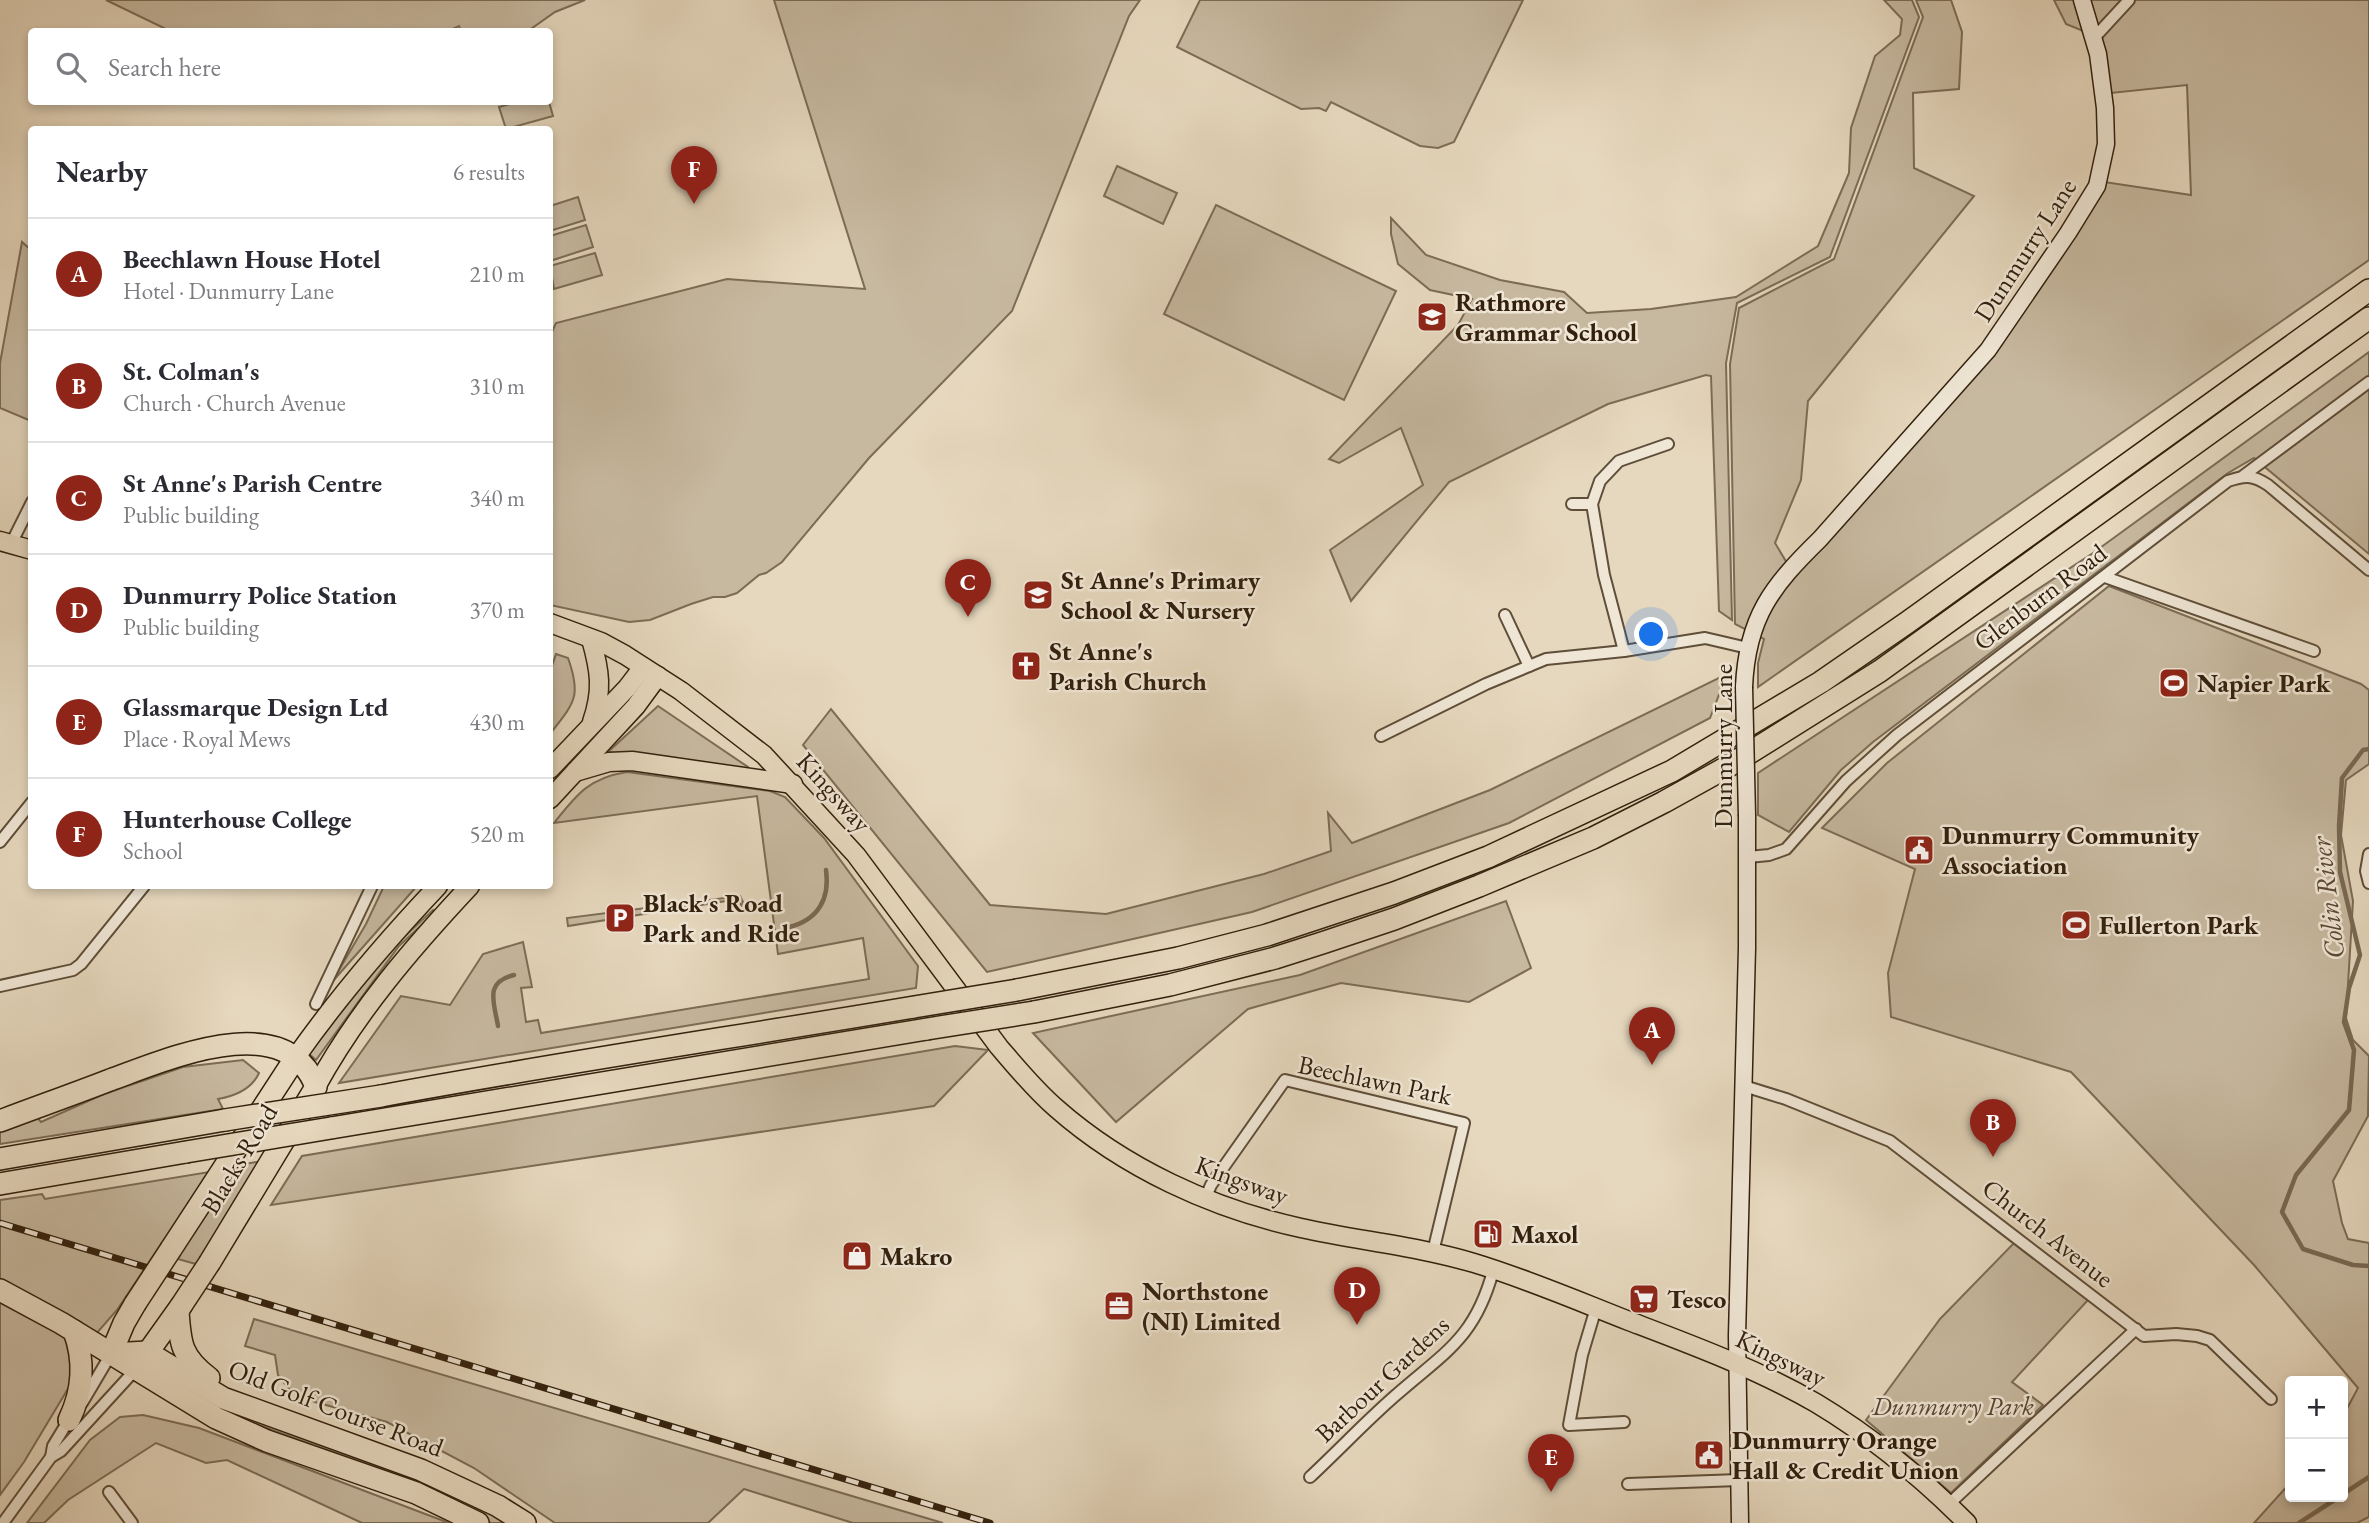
<!DOCTYPE html>
<meta charset="utf-8">
<style>
:root{--surface:#fff;--page:#f2f2f3;--text:#2b2b33;--muted:#7c7c81;--line:#e1e1e2;--accent:#8f2418}
body{margin:0;font-family:"EB Garamond",serif;background:var(--page);color:var(--text)}
.controls{position:absolute;right:21px;bottom:21px;display:grid;overflow:hidden;border-radius:7px;box-shadow:0 4px 10px #0003}
.controls button{width:63px;height:63px;display:grid;place-items:center;padding:0;border:0;border-bottom:2px solid var(--line);background:var(--surface);color:var(--text);font:35px sans-serif}
.you{position:absolute;left:1652px;top:635px;width:24px;height:24px;margin:-18px;border:5px solid #fff;border-radius:50%;background:#1a73e8;box-shadow:0 0 0 10px #1a73e833}
.badge{display:grid;place-items:center;width:46px;height:46px;border-radius:50%;background:var(--accent);color:#fff;font-size:23px;font-weight:700}
.pin{position:absolute;translate:-50% -58px;filter:drop-shadow(0 2px 4px #0008)}
.pin::after{content:'';position:absolute;top:37px;width:24px;height:21px;background:inherit;clip-path:polygon(0 0,100% 0,50% 100%)}
.list{margin:0;padding:0;list-style:none}
h2{display:flex;justify-content:space-between;align-items:center;height:91px;margin:0;padding:0 28px;font-size:30px}
h2 small{font-size:23px;font-weight:400;color:var(--muted)}
.list li{display:grid;grid-template-columns:46px 1fr auto;gap:21px;align-items:center;box-sizing:border-box;height:112px;padding:0 28px;border-top:2px solid var(--line)}
.list b{display:block;font-size:26px;white-space:nowrap}
.list p{margin:0;font-size:23px;white-space:nowrap;color:var(--muted)}
.list em{font-size:23px;font-style:normal;color:var(--muted)}
.icon{flex:none;width:38px;height:38px;fill:none;stroke:currentColor;stroke-width:2;stroke-linecap:round;stroke-linejoin:round}
.map{position:relative;flex:none;width:2369px;height:1523px;overflow:hidden}
.search{position:absolute;background:var(--surface);box-shadow:0 4px 10px #0003;left:28px;top:28px;width:525px;height:77px;display:flex;align-items:center;gap:18px;box-sizing:border-box;padding:0 24px;border-radius:7px;color:var(--muted);font-size:26px}
.panel{position:absolute;background:var(--surface);box-shadow:0 4px 10px #0003;left:28px;top:126px;width:525px;height:763px;border-radius:7px}
.map>svg:first-child{display:block}
</style>
<div class="map">
<svg width="2369" height="1523" viewBox="0 0 2369 1523">
<rect width="100%" height="100%" fill="#e6d8be"/>
<filter id="stains"><feTurbulence type="fractalNoise" baseFrequency=".00286" numOctaves="4"/><feColorMatrix values="0 0 0 0 .2 0 0 0 0 .09 0 0 0 0 .02 0 0 0 .5 -.17"/></filter>
<radialGradient id="worn" r=".72"><stop offset=".6" stop-color="#630" stop-opacity="0"/><stop offset="1" stop-color="#630" stop-opacity=".3"/></radialGradient>
<g fill="#c7b9a0" stroke="#7c6c56" stroke-width="2">
<polygon points="106,0 585,0 555,12 528,31 461,31 459,26 446,32 170,31"/>
<polygon points="774,0 1140,0 1129,16 1012,311 869,458 782,562 766,573 759,575 737,593 725,597 713,597 691,604 650,620 629,622 550,605 550,336 556,323 727,279 865,289"/>
<polygon points="1200,0 1523,0 1454,142 1438,148 1420,146 1331,102 1326,111 1319,108 1301,109 1177,47"/>
<polygon points="1884,0 1912,0 1919,17 1830,257 1737,303 1726,363 1732,620 1719,611 1711,376 1706,375 1608,404 1449,482 1351,601 1330,550 1423,485 1401,428 1339,463 1329,459 1458,325 1472,299 1430,290 1398,264 1391,234 1391,218 1426,255 1500,280 1564,292 1587,313 1651,309 1736,297 1818,246 1849,173 1851,128 1875,56 1900,35 1902,19"/>
<polygon points="1916,0 1951,0 1962,32 1959,89 1913,93 1914,168 1974,196 1808,401 1801,480 1775,543 1790,568 1988,350 2098,181 2191,195 2187,85 2111,93 2098,37 2066,24 2054,0 2369,0 2369,260 1758,687 1758,663 1764,639 1735,624 1730,364 1739,308 1834,259 1923,17"/>
<polygon points="517,102 549,102 553,116 506,129 499,107"/>
<polygon points="1117,166 1177,193 1163,224 1104,196"/>
<polygon points="578,197 585,220 550,231 550,206"/>
<polygon points="1216,205 1396,291 1344,400 1164,314"/>
<polygon points="586,225 593,247 550,261 550,236"/>
<polygon points="22,242 31,250 31,421 0,408 0,363"/>
<polygon points="595,253 602,275 554,289 550,266"/>
<polygon points="2369,352 2369,554 2254,458 2228,473 1873,742 1841,770 1789,832 1758,815 1758,773 2093,553"/>
<polygon points="2109,586 2361,684 2369,690 2369,764 2346,780 2341,835 2353,901 2346,1018 2353,1040 2369,1056 2368,1116 2333,1181 2342,1223 2348,1239 2369,1243 2369,1517 2357,1523 2254,1523 2290,1483 2290,1497 2343,1497 2343,1416 2358,1388 2254,1265 2071,1072 1891,1017 1888,973 1915,869 1822,828 1887,763"/>
<path d="M556 654 568 658C582 697 574 703 550 734V672Z"/>
<polygon points="1727,674 1710,718 1509,823 1252,912 987,972 803,745 831,709 990,905 1106,914 1264,874 1331,851 1328,813 1352,843 1490,790"/>
<polygon points="658,706 748,767 749,770 608,752"/>
<path d="M627 772 770 791 785 797 824 838 918 966 916 988 339 1083 401 996 450 1005 483 954 523 942 532 987 521 988 526 1022 538 1020 541 1033 869 979 863 938 778 954 757 796 554 823C577 794 589 778 627 772Z"/>
<polygon points="384,886 417,886 332,982 366,924"/>
<polygon points="740,896 743,902 741,907 739,899 568,926 567,918"/>
<polygon points="1506,901 1531,968 1469,1002 1341,983 1248,1009 1116,1122 1033,1033 1300,975"/>
<polygon points="433,910 435,913 399,946 316,1060 308,1053 395,945"/>
<polygon points="955,1046 988,1050 934,1106 271,1205 302,1156"/>
<path d="M243 1060 259 1073C252 1089 235 1096 218 1099L223 1109 0 1144V1129L36 1116 41 1122 104 1094 183 1067Z"/>
<polygon points="262,1161 196,1264 174,1258 234,1166"/>
<polygon points="209,1172 117,1310 95,1335 69,1387 24,1462 0,1495 0,1200 42,1194 45,1199"/>
<polygon points="2014,1243 2089,1299 2012,1382 2043,1405 1951,1493 1866,1420 1940,1319"/>
<polygon points="254,1319 943,1523 853,1523 744,1489 708,1523 555,1523 474,1468 387,1422 315,1402 289,1389 278,1375 275,1355 245,1346"/>
<polygon points="201,1397 429,1483 509,1523 491,1523 453,1500 397,1475 250,1422"/>
<polygon points="143,1415 199,1428 449,1523 362,1523 227,1460 206,1463 156,1443 68,1500 44,1523 27,1523 90,1440 120,1417"/>
</g>
<g fill="none" stroke-linecap="round" stroke-linejoin="round">
<g stroke="#796953" stroke-width="4.5">
<polyline points="2369,749 2363,750 2342,778 2339,826 2340,872 2360,955 2349,988 2344,1022 2354,1050 2349,1110 2296,1175 2282,1212 2303,1249 2353,1265 2369,1266"/>
<path d="M789 927C818 920 830 899 826 870"/>
<path d="M498 1026C494 1002 484 982 514 975"/>
<polyline points="2343,1494 2369,1477"/>
<polyline points="2299,1523 2339,1497"/>
</g>
<g stroke="#5f4e39" stroke-width="14">
<g id="street">
<polyline points="2094,38 2129,0"/>
<polyline points="2243,476 2369,382"/>
<polyline points="1572,504 1592,504"/>
<polyline points="11,544 32,502"/>
<polyline points="2105,577 2314,651"/>
<polyline points="1505,615 1529,666"/>
<polyline points="1624,651 1604,575 1592,504 1600,481 1619,461 1668,444"/>
<polyline points="1381,736 1486,684 1546,659 1624,651 1705,638 1748,648"/>
<polyline points="0,842 32,802"/>
<polyline points="2369,854 2366,871 2369,883"/>
<path d="M1748 857 1769 855 1786 849 1846 781 1897 735 2228 481C2245 475 2253 475 2268 485L2369 570"/>
<polyline points="0,986 73,970 81,964 144,886"/>
<polyline points="316,1004 372,886"/>
<polyline points="1744,1086 1786,1099 1890,1141 2144,1336 2176,1334 2197,1336 2210,1340 2271,1399"/>
<polyline points="1205,1199 1211,1185 1285,1080 1464,1123 1433,1252"/>
<polyline points="1596,1308 1582,1355 1569,1425 1624,1422"/>
<polyline points="82,1403 111,1354"/>
<polyline points="51,1457 53,1446 70,1418"/>
<path d="M1310 1477C1339 1450 1366 1421 1396 1395 1445 1352 1475 1338 1493 1271"/>
<polyline points="1628,1484 1739,1480"/>
<polyline points="109,1492 132,1523"/>
<polyline points="1949,1504 2136,1329"/>
<polyline points="3,1523 51,1457 61,1451 136,1369"/>
</g>
</g>
<g stroke="#32200d" stroke-width="19">
<g id="secondary">
<path d="M1744 687C1747 617 1772 586 1820 539L1988 350 2068 233 2097 186 2106 144 2105 108 2098 54 2082 0"/>
<polyline points="1740,1523 1737,1336 1747,948 1747,816"/>
</g>
</g>
<g stroke="#32200d" stroke-width="21">
<g id="primary">
<polyline points="0,541 32,550"/>
<path d="M550 623 601 642 625 655 681 691 764 755 856 855 999 1047C1017 1068 1035 1090 1056 1108 1124 1168 1213 1209 1301 1228 1359 1241 1417 1246 1474 1263 1527 1279 1578 1301 1629 1321 1692 1345 1757 1369 1816 1403 1871 1436 1922 1478 1967 1523"/>
<path d="M591 639C600 671 603 690 592 722"/>
<polyline points="550,769 627,688 643,667"/>
<polyline points="575,772 609,762 632,761 793,784"/>
<polyline points="550,799 636,706 658,676"/>
<path d="M296 1057C339 996 387 940 438 886"/>
<path d="M316 1087C357 1012 412 948 470 886"/>
</g>
</g>
<g stroke="#32200d" stroke-width="24">
<g id="highway">
<polyline points="1017,990 1178,958 1267,935 1394,893 1488,857 1672,771 1821,682 1908,622 2369,290"/>
<polyline points="1034,1012 1170,985 1275,958 1322,943 1394,919 1479,886 1593,838 1664,802 1727,767 1880,671 2369,318"/>
<path d="M381 1096C558 1063 736 1037 914 1007"/>
<path d="M0 1121C37 1107 74 1094 110 1080 166 1060 286 1006 316 1087L210 1262"/>
<polyline points="331,1128 927,1029"/>
<polyline points="0,1159 225,1120"/>
<polyline points="0,1184 186,1152"/>
<polyline points="171,1249 296,1057"/>
<polyline points="0,1290 61,1323 216,1418 267,1441 416,1493 478,1523"/>
<path d="M178 1311C180 1343 181 1357 209 1378"/>
<polyline points="111,1354 147,1352 223,1398 421,1470 498,1506 525,1523"/>
<polyline points="111,1354 124,1323 135,1304"/>
<polyline points="141,1362 181,1306"/>
<path d="M69 1420C83 1391 85 1361 74 1331"/>
</g>
</g>
<use href="#street" stroke="#efe6d5" stroke-width="10"/>
<use href="#secondary" stroke="#efe6d5" stroke-width="16"/>
<use href="#primary" stroke="#e6d8be" stroke-width="18"/>
<use href="#highway" stroke="#e6d8be" stroke-width="21"/>
<g stroke="#32200d" stroke-width="7">
<polyline id="rail" points="0,1223 990,1523"/>
</g>
<use href="#rail" stroke="#efe6d5" stroke-width="4.5" stroke-dasharray="13" stroke-linecap="butt"/>
<g stroke="#32200d" stroke-width="19" stroke-linecap="butt">
<polyline id="secondary-bridge" points="1744,687 1747,816"/>
</g>
<g stroke="#32200d" stroke-width="24" stroke-linecap="butt">
<g id="highway-bridge">
<polyline points="914,1007 1017,990"/>
<polyline points="927,1029 1034,1012"/>
<polyline points="225,1120 381,1096"/>
<polyline points="186,1152 331,1128"/>
<polyline points="135,1304 171,1249"/>
<polyline points="181,1306 210,1262"/>
</g>
</g>
<use href="#secondary-bridge" stroke="#efe6d5" stroke-width="16"/>
<use href="#highway-bridge" stroke="#e6d8be" stroke-width="21"/>
</g>
<defs>
<g id="school-square" transform="scale(1.575)"><rect x="-9" y="-9" width="18" height="18" rx="4" fill="#8f2418" stroke="#efe6d5"/><path d="M0-5L7-2L0 1L-7-2ZM-4 1L0 2.5L4 1V4Q0 6-4 4Z" fill="#fff"/></g>
<g id="church-square" transform="scale(1.575)"><rect x="-9" y="-9" width="18" height="18" rx="4" fill="#8f2418" stroke="#efe6d5"/><path d="M-1.2-6h2.4v3.5h3.3v2.4h-3.3V6h-2.4V-.1h-3.3v-2.4h3.3Z" fill="#fff"/></g>
<g id="stadium-square" transform="scale(1.575)"><rect x="-9" y="-9" width="18" height="18" rx="4" fill="#8f2418" stroke="#efe6d5"/><path d="M0-5a6.5 5 0 1 0 0 10a6.5 5 0 1 0 0-10ZM-3.5-1.8h7v3.6h-7Z" fill="#fff"/></g>
<g id="civic-square" transform="scale(1.575)"><rect x="-9" y="-9" width="18" height="18" rx="4" fill="#8f2418" stroke="#efe6d5"/><path d="M-.6-6.5H3V-4.5H.6V-3L4-1V1h2V6H-6V1h2V-1L-.6-3ZM-1.2 2.5V6h2.4V2.5Z" fill="#fff"/></g>
<g id="parking-square" transform="scale(1.575)"><rect x="-9" y="-9" width="18" height="18" rx="4" fill="#8f2418" stroke="#efe6d5"/><path d="M-3.5-5.5H1a3.5 3.5 0 0 1 0 7H-1V5.5H-3.5ZM-1-3.4V-.6H.8a1.4 1.4 0 0 0 0-2.8Z" fill="#fff"/></g>
<g id="fuel-square" transform="scale(1.575)"><rect x="-9" y="-9" width="18" height="18" rx="4" fill="#8f2418" stroke="#efe6d5"/><path d="M-5.5-6h7V0h2V4h1.3V-2.5L3-4.5l.8-.8L6-3V5H2.5V1h-1V6h-7ZM-4.2-4.7v3.2H.2V-4.7Z" fill="#fff"/></g>
<g id="shop-square" transform="scale(1.575)"><rect x="-9" y="-9" width="18" height="18" rx="4" fill="#8f2418" stroke="#efe6d5"/><path d="M-5-2.5h2.3a2.7 3.5 0 0 1 5.4 0H5L5.5 6h-11ZM-1.5-2.5h3a1.5 2.3 0 0 0-3 0Z" fill="#fff"/></g>
<g id="supermarket-square" transform="scale(1.575)"><rect x="-9" y="-9" width="18" height="18" rx="4" fill="#8f2418" stroke="#efe6d5"/><path d="M-6-5.5h2.5l.6 2H6L4.5 2H-2.5L-4.4-4H-6ZM-1.5 3.2a1.3 1.3 0 1 0 .1 0ZM3 3.2a1.3 1.3 0 1 0 .1 0Z" fill="#fff"/></g>
<g id="office-square" transform="scale(1.575)"><rect x="-9" y="-9" width="18" height="18" rx="4" fill="#8f2418" stroke="#efe6d5"/><path d="M-6-3h4V-5.5h4V-3h4V5H-6ZM-1-4.5V-3h2v-1.5ZM-6 0V1H6V0Z" fill="#fff"/></g>
</defs>
<g fill-rule="evenodd">
<use href="#school-square" x="1432" y="317"/>
<use href="#school-square" x="1038" y="595"/>
<use href="#church-square" x="1026" y="666"/>
<use href="#stadium-square" x="2174" y="683"/>
<use href="#civic-square" x="1919" y="850"/>
<use href="#parking-square" x="620" y="918"/>
<use href="#stadium-square" x="2076" y="925"/>
<use href="#fuel-square" x="1488" y="1234"/>
<use href="#shop-square" x="857" y="1256"/>
<use href="#supermarket-square" x="1644" y="1299"/>
<use href="#office-square" x="1119" y="1306"/>
<use href="#civic-square" x="1709" y="1455"/>
</g>
<g text-anchor="middle" dominant-baseline="central" stroke-width="5" stroke-linejoin="round" paint-order="stroke">
<g font-size="26" fill="#32200d" stroke="#efe6d5">
<text transform="translate(2025 250) rotate(-57)">Dunmurry Lane</text>
<text transform="translate(2040 597) rotate(-37)">Glenburn Road</text>
<text transform="translate(1723 746) rotate(-90)">Dunmurry Lane</text>
<text transform="translate(834 792) rotate(48)">Kingsway</text>
<text transform="translate(1375 1080) rotate(12)">Beechlawn Park</text>
<text transform="translate(239 1159) rotate(-59)">Blacks Road</text>
<text transform="translate(1242 1180) rotate(20)">Kingsway</text>
<text transform="translate(2048 1233) rotate(38)">Church Avenue</text>
<text transform="translate(1781 1358) rotate(26)">Kingsway</text>
<text transform="translate(1382 1379) rotate(-43)">Barbour Gardens</text>
<text transform="translate(336 1408) rotate(21)">Old Golf Course Road</text>
</g>
<g font-size="26" font-weight="bold" fill="#32200d" stroke="#efe6d5" text-anchor="start">
<text x="1455" y="302">Rathmore<tspan x="1455" dy="30">Grammar School</tspan></text>
<text x="1061" y="580">St Anne's Primary<tspan x="1061" dy="30">School &amp; Nursery</tspan></text>
<text x="1049" y="651">St Anne's<tspan x="1049" dy="30">Parish Church</tspan></text>
<text x="2197" y="683">Napier Park</text>
<text x="1942" y="835">Dunmurry Community<tspan x="1942" dy="30">Association</tspan></text>
<text x="643" y="903">Black's Road<tspan x="643" dy="30">Park and Ride</tspan></text>
<text x="2099" y="925">Fullerton Park</text>
<text x="1511" y="1234">Maxol</text>
<text x="880" y="1256">Makro</text>
<text x="1142" y="1291">Northstone<tspan x="1142" dy="30">(NI) Limited</tspan></text>
<text x="1667" y="1299">Tesco</text>
<text x="1732" y="1440">Dunmurry Orange<tspan x="1732" dy="30">Hall &amp; Credit Union</tspan></text>
</g>
<g font-size="26" font-style="italic" fill="#574632" stroke="#efe6d5">
<text x="1953" y="1406">Dunmurry Park</text>
</g>
<g font-size="28" font-style="italic" fill="#5c4a36" stroke="#efe6d5">
<text transform="translate(2327 898) rotate(-97)">Colin River</text>
</g>
</g>
<rect width="100%" height="100%" filter="url(#stains)"/>
<rect width="100%" height="100%" fill="url(#worn)"/>
</svg>
<div class="controls">
<button>+</button>
<button>−</button>
</div>
<div class="you"></div>
<div class="pin badge" style="left:1652px;top:1065px">A</div>
<div class="pin badge" style="left:1993px;top:1157px">B</div>
<div class="pin badge" style="left:968px;top:617px">C</div>
<div class="pin badge" style="left:1357px;top:1325px">D</div>
<div class="pin badge" style="left:1551px;top:1492px">E</div>
<div class="pin badge" style="left:694px;top:204px">F</div>
<div class="search"><svg class="icon" aria-label="search" viewBox="0 0 24 24"><circle cx="10" cy="10" r="6"/><path d="M15 15l6 6"/></svg>Search here</div>
<section class="panel">
<h2>Nearby<small>6 results</small></h2>
<ul class="list">
<li><span class="badge">A</span><div><b>Beechlawn House Hotel</b><p>Hotel · Dunmurry Lane</p></div><em>210 m</em></li>
<li><span class="badge">B</span><div><b>St. Colman's</b><p>Church · Church Avenue</p></div><em>310 m</em></li>
<li><span class="badge">C</span><div><b>St Anne's Parish Centre</b><p>Public building</p></div><em>340 m</em></li>
<li><span class="badge">D</span><div><b>Dunmurry Police Station</b><p>Public building</p></div><em>370 m</em></li>
<li><span class="badge">E</span><div><b>Glassmarque Design Ltd</b><p>Place · Royal Mews</p></div><em>430 m</em></li>
<li><span class="badge">F</span><div><b>Hunterhouse College</b><p>School</p></div><em>520 m</em></li>
</ul>
</section>
</div>
